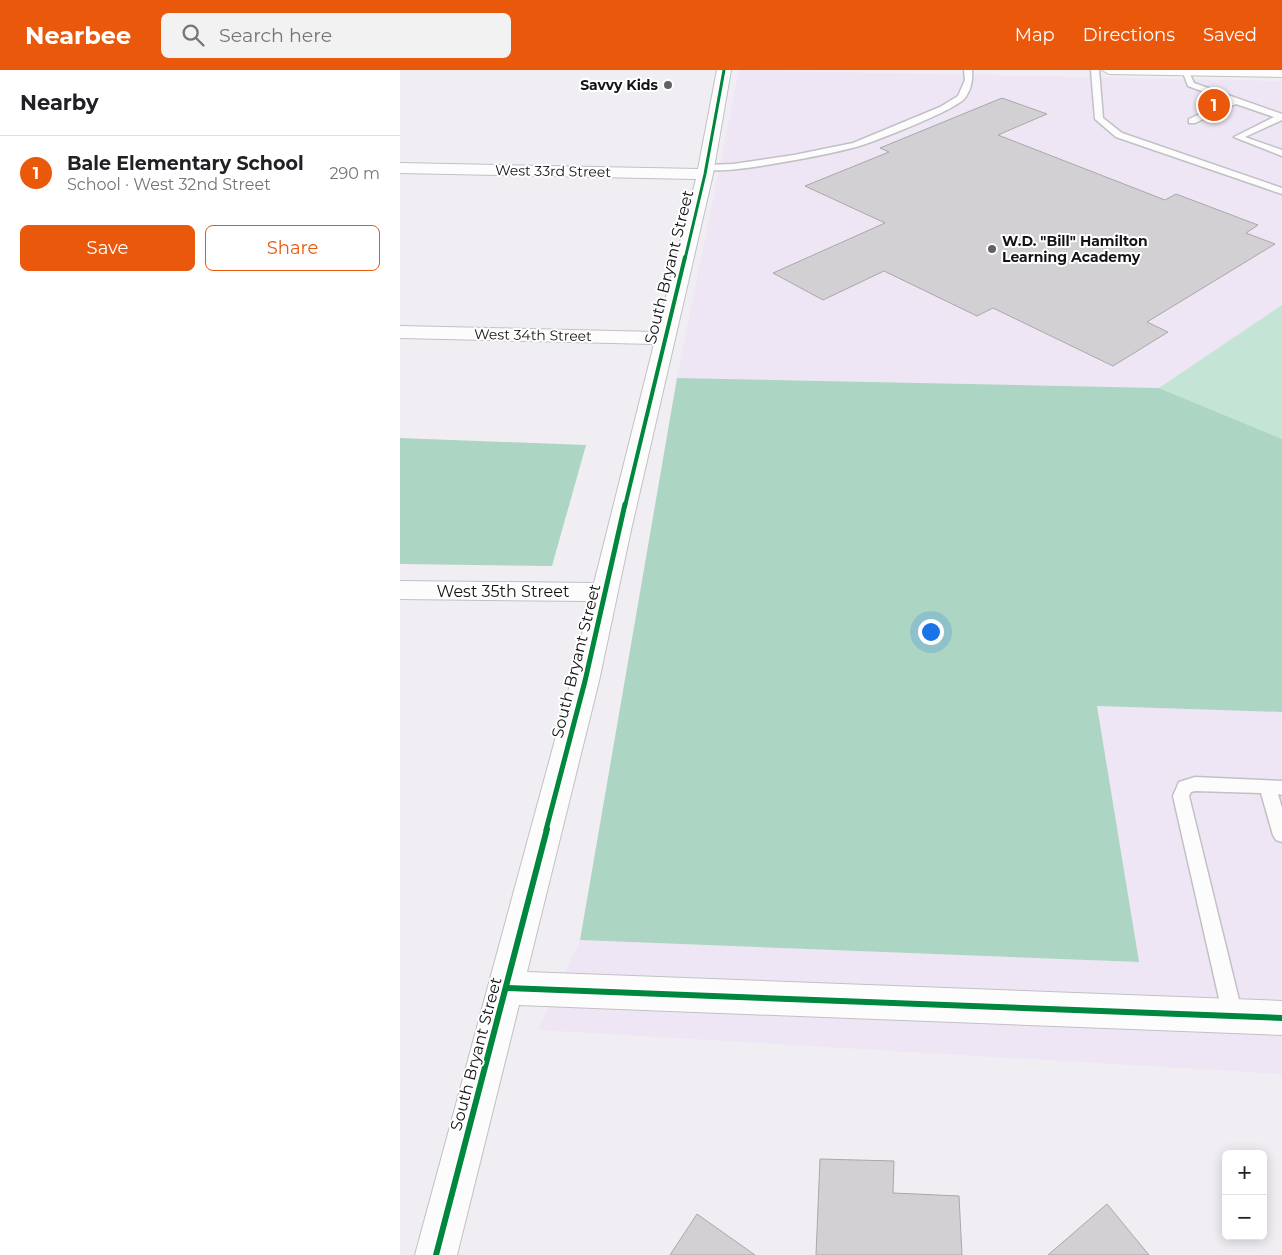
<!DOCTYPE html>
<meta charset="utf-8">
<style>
:root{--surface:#fff;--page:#f2f2f2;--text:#202124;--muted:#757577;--line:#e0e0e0;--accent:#ea580c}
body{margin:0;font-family:Montserrat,sans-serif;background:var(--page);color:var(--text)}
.controls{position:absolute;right:15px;bottom:15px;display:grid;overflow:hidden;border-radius:8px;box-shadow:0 2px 12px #0003}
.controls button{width:45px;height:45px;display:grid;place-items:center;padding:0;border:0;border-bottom:1px solid var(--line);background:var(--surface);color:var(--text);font:25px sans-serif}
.you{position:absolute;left:530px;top:561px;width:18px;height:18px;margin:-12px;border:4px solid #fff;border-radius:50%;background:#1a73e8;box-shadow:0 0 0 8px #1a73e833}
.badge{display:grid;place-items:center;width:32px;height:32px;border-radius:50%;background:var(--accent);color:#fff;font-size:16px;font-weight:700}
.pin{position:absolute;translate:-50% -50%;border:2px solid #fff;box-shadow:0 1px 5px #0006}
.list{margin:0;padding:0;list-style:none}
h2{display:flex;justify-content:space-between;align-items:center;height:65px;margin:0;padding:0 20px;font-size:21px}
h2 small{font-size:16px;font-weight:400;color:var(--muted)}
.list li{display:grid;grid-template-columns:32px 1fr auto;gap:15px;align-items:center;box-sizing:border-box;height:75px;padding:0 20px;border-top:1px solid var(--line)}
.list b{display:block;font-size:19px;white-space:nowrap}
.list p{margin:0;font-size:16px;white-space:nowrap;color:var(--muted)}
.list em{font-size:16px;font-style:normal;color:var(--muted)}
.actions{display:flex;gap:10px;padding:15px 20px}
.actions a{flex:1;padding:11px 0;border:1px solid var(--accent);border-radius:8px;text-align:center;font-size:18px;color:var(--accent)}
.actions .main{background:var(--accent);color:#fff}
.icon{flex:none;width:28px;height:28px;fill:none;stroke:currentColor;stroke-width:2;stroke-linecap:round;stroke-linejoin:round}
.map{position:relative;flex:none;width:882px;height:1185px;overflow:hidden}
header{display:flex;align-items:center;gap:30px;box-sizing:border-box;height:70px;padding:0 25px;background:var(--accent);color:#fff}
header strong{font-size:24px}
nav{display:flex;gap:28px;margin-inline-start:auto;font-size:18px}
.search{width:350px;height:45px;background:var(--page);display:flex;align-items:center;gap:12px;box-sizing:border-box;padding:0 18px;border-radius:8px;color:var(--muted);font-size:19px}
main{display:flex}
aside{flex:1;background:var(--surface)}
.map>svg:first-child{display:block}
</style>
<header>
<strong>Nearbee</strong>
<div class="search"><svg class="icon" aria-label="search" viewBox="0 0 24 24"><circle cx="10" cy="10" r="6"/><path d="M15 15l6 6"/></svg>Search here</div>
<nav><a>Map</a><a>Directions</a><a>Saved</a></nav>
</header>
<main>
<aside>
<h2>Nearby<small></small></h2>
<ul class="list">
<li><span class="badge">1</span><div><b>Bale Elementary School</b><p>School · West 32nd Street</p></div><em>290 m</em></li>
</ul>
<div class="actions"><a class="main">Save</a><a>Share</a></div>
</aside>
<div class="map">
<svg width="882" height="1185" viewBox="0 0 882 1185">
<rect width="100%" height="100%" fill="#f1eef3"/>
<g fill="#eee6f4">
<polygon points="339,0 882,11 882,369 759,318 277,308"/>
<polygon points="697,636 882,642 882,1004 138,960 180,870 738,892"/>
</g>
<polygon fill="#c4e4d5" points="882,235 882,369 759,318"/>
<g fill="#add5c3">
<polygon points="277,308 759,318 882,369 882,642 697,636 739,892 180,870"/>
<polygon points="0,368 186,375 152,496 0,494"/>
</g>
<g fill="#d3d0d3" stroke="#aaa7aa">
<polygon points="602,28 647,44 598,65 765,130 776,124 858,155 846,163 875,174 747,252 768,262 713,296 593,238 577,246 484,201 423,230 373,203 485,153 405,116 489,82 480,78"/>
<polygon points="420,1089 494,1091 493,1123 559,1126 562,1185 416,1185"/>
<polygon points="707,1134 749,1185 648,1185"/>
<polygon points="297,1144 355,1185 270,1185"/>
</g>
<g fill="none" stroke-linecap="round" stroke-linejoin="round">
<g stroke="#c2c0c4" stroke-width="3">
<g id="lane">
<path d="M564 0H572C573 9 571 21 564 29 553 41 474 72 456 77 434 83 315 108 302 98L306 95 333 94 394 85 453 73 540 37 558 26 565 10Z"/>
<polygon points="691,0 699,0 703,48 722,63 882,118 882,124 716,67 695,49"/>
<polygon points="782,0 788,0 794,13 882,44 882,50 845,67 882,80 882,86 834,67 874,47 836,34 795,53 789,53 789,49 829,31 788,16"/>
<polygon points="795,707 882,711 882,725 878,724 882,738 882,772 876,770 873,765 861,723 795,721 791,722 789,726 843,946 840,953 833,955 826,953 823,946 773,726 779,712"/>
</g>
</g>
<g stroke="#c2c0c4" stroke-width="2">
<g id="street">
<polygon points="317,0 331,0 313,104 231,460 199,611 127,902 882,931 882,965 119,935 57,1185 15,1185 171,611 190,531 0,529 0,511 194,513 254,274 0,268 0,256 257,262 296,109 0,103 0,93 298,99"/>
<polygon points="702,0 882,0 882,7 709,4"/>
</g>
</g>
<use href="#lane" fill="#fdfcfd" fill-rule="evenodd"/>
<use href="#street" fill="#fdfcfd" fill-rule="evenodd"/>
<g stroke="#fff" stroke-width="5">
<polyline id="cycleway-far3" points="285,189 305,104 324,0"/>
</g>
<g stroke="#fff" stroke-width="6">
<polyline id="cycleway-far2" points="225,436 285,187"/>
</g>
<g stroke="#fff" stroke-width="8">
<polyline id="cycleway-far1" points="146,760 185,611 225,434"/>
</g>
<g stroke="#fff" stroke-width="9">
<g id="cycleway">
<polyline points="106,918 882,948"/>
<polyline points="36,1185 147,759"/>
</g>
</g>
<use href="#cycleway-far3" stroke="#00873e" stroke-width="3"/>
<use href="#cycleway-far2" stroke="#00873e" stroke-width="4"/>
<use href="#cycleway-far1" stroke="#00873e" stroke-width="5"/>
<use href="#cycleway" stroke="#00873e" stroke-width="6"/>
</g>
<g fill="#616063" stroke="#fff" stroke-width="2">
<circle cx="268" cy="15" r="5"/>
<circle cx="592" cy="179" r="5"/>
</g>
<g text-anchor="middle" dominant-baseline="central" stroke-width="4" stroke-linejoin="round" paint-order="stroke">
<g font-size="14" font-weight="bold" fill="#141315" stroke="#fff" text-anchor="end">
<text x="258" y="15">Savvy Kids</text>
<text x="602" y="171" text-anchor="start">W.D. "Bill" Hamilton<tspan x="602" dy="16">Learning Academy</tspan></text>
</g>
<g font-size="14" fill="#141315" stroke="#fff">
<text transform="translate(153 101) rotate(1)">West 33rd Street</text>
<text transform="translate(133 265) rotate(1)">West 34th Street</text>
</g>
<g font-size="16" fill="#141315" stroke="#fff">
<text transform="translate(269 197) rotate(-76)">South Bryant Street</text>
<text x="103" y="521">West 35th Street</text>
<text transform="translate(176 591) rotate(-76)">South Bryant Street</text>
<text transform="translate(76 984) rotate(-75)">South Bryant Street</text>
</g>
</g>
</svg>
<div class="controls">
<button>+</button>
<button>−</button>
</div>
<div class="you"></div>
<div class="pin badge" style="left:814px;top:35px">1</div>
</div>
</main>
